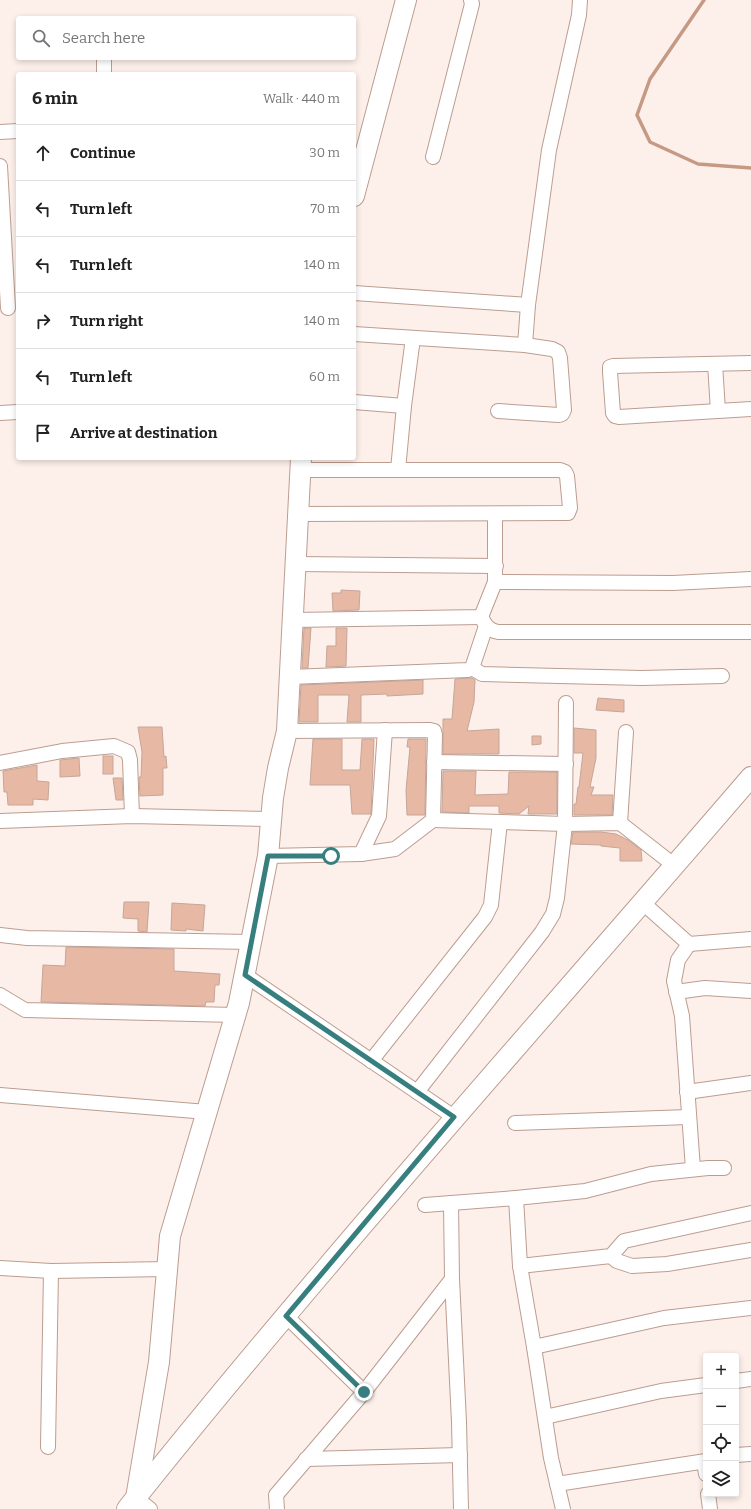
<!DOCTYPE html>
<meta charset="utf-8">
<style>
:root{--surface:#fff;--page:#f2f2f2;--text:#222;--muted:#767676;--line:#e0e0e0}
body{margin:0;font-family:Bitter,serif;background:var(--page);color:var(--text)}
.controls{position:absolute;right:12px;bottom:12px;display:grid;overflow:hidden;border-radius:4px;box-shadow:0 2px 6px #0003}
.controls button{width:36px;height:36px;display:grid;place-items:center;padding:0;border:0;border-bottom:1px solid var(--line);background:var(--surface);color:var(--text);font:20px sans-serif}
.stop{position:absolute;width:12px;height:12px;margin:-9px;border:3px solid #367f7e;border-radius:50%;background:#fff}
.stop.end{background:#367f7e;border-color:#fff;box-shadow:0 1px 4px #0008}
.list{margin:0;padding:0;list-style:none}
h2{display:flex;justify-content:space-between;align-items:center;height:52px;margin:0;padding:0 16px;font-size:17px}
h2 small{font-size:13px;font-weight:400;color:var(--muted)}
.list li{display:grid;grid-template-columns:26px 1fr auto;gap:12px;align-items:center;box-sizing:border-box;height:56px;padding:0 16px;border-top:1px solid var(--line)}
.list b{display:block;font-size:15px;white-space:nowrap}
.list em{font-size:13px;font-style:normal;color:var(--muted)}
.icon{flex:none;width:22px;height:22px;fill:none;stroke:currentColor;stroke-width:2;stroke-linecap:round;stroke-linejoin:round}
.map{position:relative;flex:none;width:751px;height:1509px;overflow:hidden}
.search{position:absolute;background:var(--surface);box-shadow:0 2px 6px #0003;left:16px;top:16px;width:340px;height:44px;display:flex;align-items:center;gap:10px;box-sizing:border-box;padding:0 14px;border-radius:4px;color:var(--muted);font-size:15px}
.panel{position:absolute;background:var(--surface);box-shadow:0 2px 6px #0003;left:16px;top:72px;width:340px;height:388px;border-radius:4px}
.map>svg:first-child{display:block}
</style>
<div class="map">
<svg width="751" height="1509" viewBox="0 0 751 1509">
<rect width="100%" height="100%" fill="#fdf0ea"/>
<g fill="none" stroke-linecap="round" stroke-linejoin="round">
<polyline stroke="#c69985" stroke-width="3.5" points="704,0 650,79 637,115 650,142 698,164 751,168"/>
</g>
<g fill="#e7b8a4" stroke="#c5a699">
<polygon points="341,590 360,591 359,610 333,611 332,593 341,593"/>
<polygon points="304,628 311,628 308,668 302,668"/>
<polygon points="336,628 347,628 346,666 326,667 327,646 336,646"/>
<polygon points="468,678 472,678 475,680 474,702 467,731 499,729 499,754 443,754 443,719 452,719 455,679"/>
<polygon points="423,680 423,694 387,696 387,694 361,695 361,722 347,722 349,695 318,695 318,722 299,722 301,685"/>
<polygon points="598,698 624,700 624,712 596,710"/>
<polygon points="138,727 162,727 164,757 166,756 167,768 163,768 163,795 140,796 139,777 141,777 142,752"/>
<polygon points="574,728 596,730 596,758 590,787 594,787 591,795 613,795 612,815 574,815 574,804 576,804 578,787 579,787 583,753 574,753"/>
<polygon points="532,736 541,736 541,744 532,745"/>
<polygon points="313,739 342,739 342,770 360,770 362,739 374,739 371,814 352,814 350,785 310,785"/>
<polygon points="408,739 426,739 425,815 407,815 406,790 410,747 407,747"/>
<rect x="103" y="756" width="10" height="18"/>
<polygon points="79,758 80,776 60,777 60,760"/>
<polygon points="37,765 37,781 49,782 48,800 33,799 33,805 8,805 7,792 4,792 3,771"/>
<polygon points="443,771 476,771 475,795 508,794 509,772 557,772 557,814 528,814 529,806 519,814 499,813 499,806 469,806 469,813 442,812"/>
<polygon points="113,778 122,778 123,800 116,800"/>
<polygon points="573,832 601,832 616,834 628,840 641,850 642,861 620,861 620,848 601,846 601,845 571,844"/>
<polygon points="124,902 149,902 147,932 138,931 138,919 123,918"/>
<polygon points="172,903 205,905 203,931 186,929 186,931 171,930"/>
<polygon points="66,947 174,949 174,971 220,974 219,985 215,985 214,1002 206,1002 205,1006 41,1002 43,965 65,966"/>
</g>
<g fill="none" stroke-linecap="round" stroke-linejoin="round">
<g stroke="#bc9d90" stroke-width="16">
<g id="minor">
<polyline points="104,74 104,58"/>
<polyline points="0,132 18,131"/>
<polyline points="433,157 472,4 471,0"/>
<polyline points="0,166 8,308"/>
<polyline points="354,293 528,305"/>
<polyline points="354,334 525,345 552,349 558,352 560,358 564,410 562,414 559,415 498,411"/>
<polyline points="525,345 528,305 549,150 579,15 580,0"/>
<polyline points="751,363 613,366 610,367 610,372 613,413 615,416 619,417 751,409"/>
<polyline points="715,364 718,411"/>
<polyline points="354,402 404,406"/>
<polyline points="0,413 18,412"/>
<polyline points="398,470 404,406 413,338"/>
<polyline points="298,514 562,513 568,513 570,508 567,476 565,472 560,470 300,470"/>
<polyline points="296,564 496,566"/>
<polyline points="495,582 673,583 751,579"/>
<path d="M481 617C486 626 488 630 498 632H751"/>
<polyline points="293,620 481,617 495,582 495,514"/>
<polyline points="472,668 482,674 642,678 722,676"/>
<polyline points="290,677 468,670 472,668 486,626"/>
<polyline points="287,731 430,730 434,731 435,735 433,820 565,824 620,823 675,866"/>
<polyline points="434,762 566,764"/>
<polyline points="0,763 62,751 114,746 128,752 130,760 132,816"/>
<polyline points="0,821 132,816 271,819"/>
<polyline points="620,823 626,732"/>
<polyline points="361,854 395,849 433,820"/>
<polyline points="268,856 361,854 379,816 385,730"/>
<polyline points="643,903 689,944 751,939"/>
<polyline points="0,935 27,938 251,942"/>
<polyline points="689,944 678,960 674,981 682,1016 693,1169"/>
<polyline points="245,975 454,1117"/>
<polyline points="676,992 705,988 751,991"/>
<polyline points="0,995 25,1010 235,1015"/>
<polyline points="371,1061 485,917 491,905 500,822"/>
<polyline points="417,1092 542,932 553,914 557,898 565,824 566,703"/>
<polyline points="687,1092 751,1083"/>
<polyline points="0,1095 207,1112"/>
<polyline points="515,1123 689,1117"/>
<polyline points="516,1198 585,1191 651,1174 708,1168 724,1168"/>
<polyline points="425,1205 516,1198 520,1266 534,1347 664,1318 751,1308"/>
<polyline points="611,1256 617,1261 632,1266 667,1264 751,1250"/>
<polyline points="520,1266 611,1256 624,1241 751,1213"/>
<polyline points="0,1268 51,1271 167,1269"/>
<polyline points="452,1279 459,1422 461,1509"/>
<polyline points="286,1316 364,1392 452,1279 451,1203"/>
<polyline points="534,1347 551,1458 563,1509"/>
<polyline points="736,1381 751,1379"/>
<polyline points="545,1417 661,1391 706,1385"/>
<polyline points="48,1447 51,1271"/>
<polyline points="736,1455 751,1454"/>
<polyline points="306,1459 460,1455"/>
<polyline points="704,1462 706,1474"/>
<polyline points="557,1484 706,1461"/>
<polyline points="708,1494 710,1509"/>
<polyline points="136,1498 150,1509"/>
<polyline points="277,1509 276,1495 364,1392"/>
</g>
</g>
<g stroke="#bc9d90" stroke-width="22">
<g id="secondary">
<polyline points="354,196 406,0"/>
<polyline points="136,1498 159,1362 170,1236 239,1003 268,856 273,798 278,768 287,731 301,458"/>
<path d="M127 1509C192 1427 259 1347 327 1267 467 1102 610 941 751 777"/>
</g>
</g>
<use href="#minor" stroke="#fff" stroke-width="14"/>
<use href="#secondary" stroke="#fff" stroke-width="20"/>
</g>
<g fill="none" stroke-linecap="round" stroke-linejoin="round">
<polyline stroke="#367f7e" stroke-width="5" points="331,856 268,856 245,975 454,1117 286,1316 364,1392"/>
</g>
</svg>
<div class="controls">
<button>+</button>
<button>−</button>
<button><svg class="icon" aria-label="locate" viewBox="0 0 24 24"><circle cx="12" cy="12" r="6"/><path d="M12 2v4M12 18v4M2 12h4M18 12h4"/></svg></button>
<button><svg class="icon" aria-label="layers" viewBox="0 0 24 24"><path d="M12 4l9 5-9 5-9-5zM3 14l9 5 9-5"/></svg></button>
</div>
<div class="stop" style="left:331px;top:856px"></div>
<div class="stop end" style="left:364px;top:1392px"></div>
<div class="search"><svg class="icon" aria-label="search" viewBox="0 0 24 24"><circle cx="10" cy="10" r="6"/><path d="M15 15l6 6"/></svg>Search here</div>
<section class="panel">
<h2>6 min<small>Walk · 440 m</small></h2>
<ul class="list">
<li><svg class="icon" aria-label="ahead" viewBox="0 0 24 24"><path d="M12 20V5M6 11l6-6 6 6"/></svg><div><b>Continue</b></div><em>30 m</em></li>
<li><svg class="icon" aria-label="left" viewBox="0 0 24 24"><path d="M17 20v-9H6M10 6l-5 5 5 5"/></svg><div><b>Turn left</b></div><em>70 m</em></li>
<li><svg class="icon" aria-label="left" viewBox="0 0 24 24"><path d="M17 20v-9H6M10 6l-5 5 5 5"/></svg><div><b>Turn left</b></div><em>140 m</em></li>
<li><svg class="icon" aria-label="right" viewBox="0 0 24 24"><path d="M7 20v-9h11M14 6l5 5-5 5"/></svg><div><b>Turn right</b></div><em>140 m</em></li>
<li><svg class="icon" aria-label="left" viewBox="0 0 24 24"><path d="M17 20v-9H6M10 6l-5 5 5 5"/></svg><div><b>Turn left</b></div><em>60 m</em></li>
<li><svg class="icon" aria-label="arrive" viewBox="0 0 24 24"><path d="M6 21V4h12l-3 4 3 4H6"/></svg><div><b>Arrive at destination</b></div></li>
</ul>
</section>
</div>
